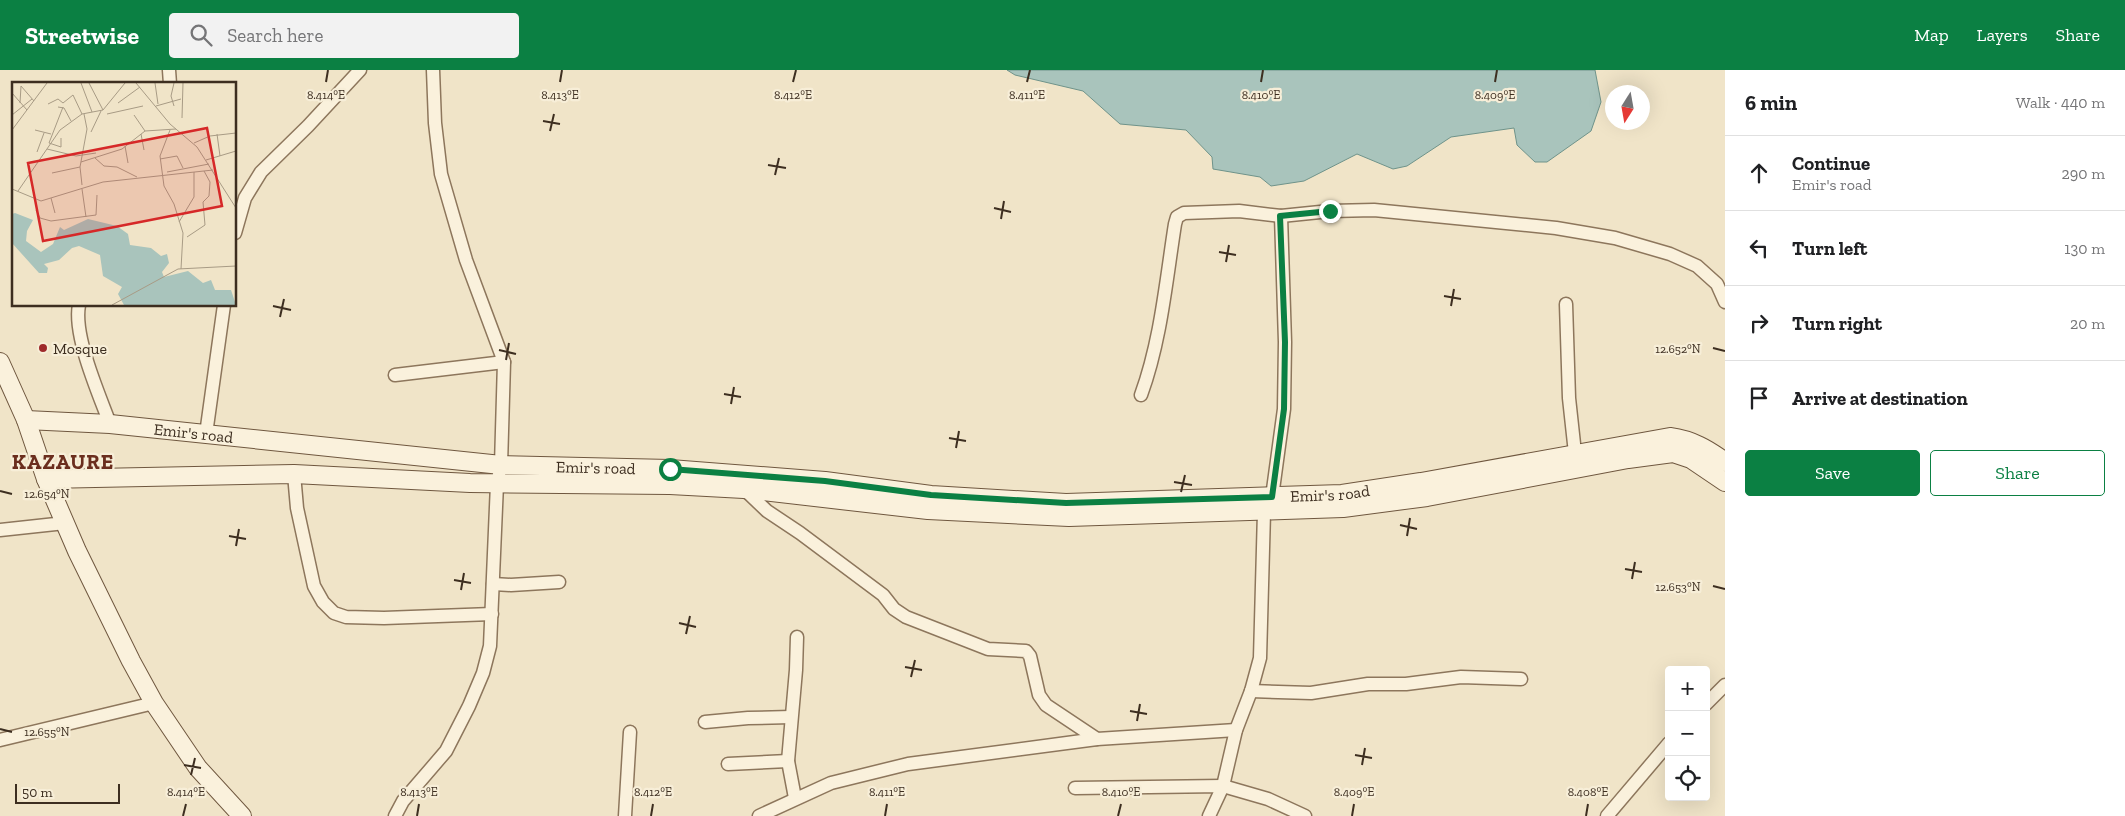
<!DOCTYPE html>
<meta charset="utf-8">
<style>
:root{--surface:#fff;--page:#f2f2f2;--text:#202124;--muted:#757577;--line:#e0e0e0;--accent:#0b8043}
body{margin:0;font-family:"Zilla Slab",serif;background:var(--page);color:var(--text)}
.controls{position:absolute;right:15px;bottom:15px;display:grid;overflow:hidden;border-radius:5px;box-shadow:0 5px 20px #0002}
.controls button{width:45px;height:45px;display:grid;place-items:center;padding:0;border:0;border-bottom:1px solid var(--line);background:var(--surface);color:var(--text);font:25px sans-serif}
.compass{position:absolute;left:1605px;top:15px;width:45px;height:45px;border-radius:50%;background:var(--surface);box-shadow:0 5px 20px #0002;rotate:191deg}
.scale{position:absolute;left:15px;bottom:12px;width:105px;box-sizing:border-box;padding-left:5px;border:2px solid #3d2e20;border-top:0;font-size:14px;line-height:18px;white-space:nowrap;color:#3d2e20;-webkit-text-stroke:4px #f7eed8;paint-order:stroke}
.stop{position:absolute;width:15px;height:15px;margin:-11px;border:4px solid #0b8043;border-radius:50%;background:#fff}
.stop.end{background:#0b8043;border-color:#fff;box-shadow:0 1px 5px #0008}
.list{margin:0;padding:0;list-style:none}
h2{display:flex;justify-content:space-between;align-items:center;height:65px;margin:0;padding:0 20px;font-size:21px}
h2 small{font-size:16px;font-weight:400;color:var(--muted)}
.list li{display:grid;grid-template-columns:32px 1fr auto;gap:15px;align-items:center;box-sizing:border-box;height:75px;padding:0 20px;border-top:1px solid var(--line)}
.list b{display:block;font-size:19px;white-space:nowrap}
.list p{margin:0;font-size:16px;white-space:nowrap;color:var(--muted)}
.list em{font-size:16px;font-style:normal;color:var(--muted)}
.actions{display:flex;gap:10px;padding:15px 20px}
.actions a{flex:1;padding:11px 0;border:1px solid var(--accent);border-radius:5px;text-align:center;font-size:18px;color:var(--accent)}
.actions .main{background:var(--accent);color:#fff}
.icon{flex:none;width:28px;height:28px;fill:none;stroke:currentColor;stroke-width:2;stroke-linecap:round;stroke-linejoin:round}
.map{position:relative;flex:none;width:1725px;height:746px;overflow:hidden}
header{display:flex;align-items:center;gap:30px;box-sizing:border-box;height:70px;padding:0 25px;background:var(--accent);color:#fff}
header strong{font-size:24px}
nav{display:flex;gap:28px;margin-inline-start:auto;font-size:18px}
.search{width:350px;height:45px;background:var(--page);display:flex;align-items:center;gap:12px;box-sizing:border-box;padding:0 18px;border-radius:5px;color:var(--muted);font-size:19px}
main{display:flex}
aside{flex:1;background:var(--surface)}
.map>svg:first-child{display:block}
</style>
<header>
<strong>Streetwise</strong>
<div class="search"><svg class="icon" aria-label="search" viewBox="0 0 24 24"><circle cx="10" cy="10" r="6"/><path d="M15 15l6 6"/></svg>Search here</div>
<nav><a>Map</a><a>Layers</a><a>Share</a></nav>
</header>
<main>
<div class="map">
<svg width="1725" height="746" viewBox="0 0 1725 746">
<rect width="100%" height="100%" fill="#f0e4c8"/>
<polygon fill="#a9c4bc" stroke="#6f938a" points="1007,0 1595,0 1601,32 1591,61 1547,92 1535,92 1517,75 1514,58 1451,67 1407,96 1393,99 1357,84 1304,111 1271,116 1260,107 1213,99 1212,87 1186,60 1120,54 1083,21 1015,5"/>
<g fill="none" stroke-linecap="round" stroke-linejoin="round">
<g stroke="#8d765c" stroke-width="15">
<g id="minor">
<polyline points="169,0 170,14"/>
<polyline points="235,163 245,128 261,102 308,56 360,0"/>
<polyline points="1566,234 1569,328 1575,383"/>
<path d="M79 235C73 266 99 324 110 354"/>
<polyline points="395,305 504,292"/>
<path d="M1141 325C1161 270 1166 211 1175 154L1177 147 1184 143 1239 141 1281 146 1330 141 1374 140 1556 158 1615 168 1670 184 1697 196 1717 214 1725 232"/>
<polyline points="206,364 224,235"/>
<polyline points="294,404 297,438 314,516 323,532 334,543 346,547 384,548 492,544"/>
<polyline points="744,419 767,441 800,463 883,525 894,539 906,547 988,579 1026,581 1030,586 1039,625 1046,635 1097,669"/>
<polyline points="1272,427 1284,339 1285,272 1281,146"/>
<polyline points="0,460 65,453"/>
<polyline points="493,514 511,515 559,512"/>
<polyline points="1251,621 1311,623 1368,614 1406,614 1461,607 1521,609"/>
<polyline points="1706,634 1725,615"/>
<polyline points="705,652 748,648 791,647"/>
<polyline points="0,670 154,633"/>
<polyline points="728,694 788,691"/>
<polyline points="1075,718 1223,716 1268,729 1305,746"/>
<polyline points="795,728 788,691 796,600 797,567"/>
<polyline points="395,746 403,731 446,681 469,636 483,603 490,576 497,414 501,395 504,292 466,190 441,104 435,53 433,0"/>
<polyline points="625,746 630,662"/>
<polyline points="759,746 831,713 908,694 1097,669 1236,660"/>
<polyline points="1209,746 1223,716 1236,660 1251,621 1260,588 1264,442"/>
<polyline points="1607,746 1669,673"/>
</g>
</g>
<g stroke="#6f573f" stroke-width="20">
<g id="secondary">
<polyline points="0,292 26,350 46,409 77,481 131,591 154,633 198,698 242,746"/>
<path id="s1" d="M26 350 110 354 501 395 670 399 825 411 931 425 1066 433 1342 424 1421 412 1670 367C1692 370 1708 379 1725 392"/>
<polyline points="46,409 294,404 470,413 670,415 744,419 928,440 1069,447 1343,438 1427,427 1628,389 1673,383 1691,389 1725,412"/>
</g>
</g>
<use href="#minor" stroke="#faf1dc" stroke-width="12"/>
<use href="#secondary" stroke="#faf1dc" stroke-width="18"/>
</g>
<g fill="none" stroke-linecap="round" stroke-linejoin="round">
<polyline stroke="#0b8043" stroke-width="6" points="670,399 825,411 931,425 1066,433 1272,427 1284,339 1285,272 1280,146 1330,141"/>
</g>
<path fill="none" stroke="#3d2e20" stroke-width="2" d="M326 12 328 0M560 12 562 0M793 12 796 0M1027 12 1030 0M1261 12 1263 0M1495 12 1497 0M543 51 560 54M550 61 554 44M768 95 786 98M775 105 779 88M994 138 1011 142M1001 149 1004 131M1219 182 1236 185M1226 192 1229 175M1444 226 1461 229M273 236 291 240M1451 236 1454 219M280 247 284 229M1713 278 1725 281M499 280 516 284M506 290 509 273M724 324 741 327M731 334 734 317M949 368 966 371M956 378 959 361M1174 412 1192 415M0 421 12 424M1181 422 1185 405M1400 455 1417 459M229 466 246 469M1407 466 1410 448M236 476 239 459M1625 499 1642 502M1632 509 1635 492M454 510 471 513M1713 516 1725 519M461 520 464 503M679 553 696 557M686 564 690 546M905 597 922 600M911 607 915 590M1130 641 1147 644M1137 651 1140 634M0 659 12 662M1355 685 1372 688M184 695 201 698M1362 695 1365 678M191 705 195 688M183 746 186 734M417 746 419 734M651 746 653 734M885 746 887 734M1118 746 1121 734M1352 746 1354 734M1586 746 1588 734"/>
<circle fill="#9e2a2b" stroke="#f7eed8" stroke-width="2" cx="43" cy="278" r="5"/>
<g text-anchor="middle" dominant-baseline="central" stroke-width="4.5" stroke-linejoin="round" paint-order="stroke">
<g font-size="16" fill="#3d2e20" stroke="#f7eed8" text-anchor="start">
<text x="53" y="278">Mosque</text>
</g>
<g font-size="16" fill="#3d2e20" stroke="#f7eed8">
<text stroke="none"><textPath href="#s1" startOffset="168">Emir's road</textPath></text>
<text stroke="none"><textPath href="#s1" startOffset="572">Emir's road</textPath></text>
<text stroke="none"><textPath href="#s1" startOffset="1308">Emir's road</textPath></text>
</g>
<g font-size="21" font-weight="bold" letter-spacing="1" fill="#6b2e1e" stroke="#f7eed8">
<text x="63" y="391">KAZAURE</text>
</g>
</g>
<g transform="translate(12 12)">
<rect width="224" height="224" fill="#f0e4c8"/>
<path d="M3 131 21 138 15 149 14 159 29 170 41 162 48 145 52 148 76 137 105 144 116 152 118 163 139 166 149 174 155 172 157 181 150 190 152 195 176 189 191 201 199 198 203 208H219L224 223H112L106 212 110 205 91 194 88 173 67 164 60 166 47 178 32 182 36 186 35 191H27L0 161V132Z" fill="#a9c4bc"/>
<path fill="none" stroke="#a89b85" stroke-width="1" d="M69 1 80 30M77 1 91 28M124 1 158 42 185 65 224 126M143 1 146 22M0 11 15 28M8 21 9 4 22 19M106 21 128 5M36 22 46 17 51 21 61 13 70 32M144 24 169 17M162 24 159 14 162 1M46 25 52 26 59 39M95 32 131 24M0 33 20 17M122 33 133 49M170 36 171 1M0 48 35 1M23 48 39 52M158 48 148 74 152 104 162 122 171 151 169 187M79 50 89 29M129 52 132 68M205 52 208 74M49 56V65L37 61 51 25M182 61 198 54 224 51M113 64 116 81M35 67 64 74 84 71M25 70 32 51M83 76 92 84 105 85 125 95M148 77 165 74 171 86M194 78 224 69M69 80 110 67 133 49 164 47M155 90 197 82M40 91 68 85M70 103 68 85 75 47 72 32M0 107 29 119 91 100 201 88M70 107 74 135M6 109 48 48 70 32 91 28 113 1M39 116 43 131M24 128 28 136 39 139 84 133 85 113M167 140 182 115V90M175 155 193 143 191 120 197 114 198 100 192 89M100 223 166 187 224 184"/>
<path fill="#d62828" fill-opacity="0.15" stroke="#d62828" stroke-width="2.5" d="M195 46 210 124 31 159 16 81Z"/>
<rect width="224" height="224" fill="none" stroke="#3d2e20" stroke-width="2.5"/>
</g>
<g font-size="12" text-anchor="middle" fill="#3d2e20" stroke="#f7eed8" stroke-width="4.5" stroke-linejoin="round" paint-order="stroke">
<text x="326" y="29">8.414°E</text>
<text x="560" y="29">8.413°E</text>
<text x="793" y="29">8.412°E</text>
<text x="1027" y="29">8.411°E</text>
<text x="1261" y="29">8.410°E</text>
<text x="1495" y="29">8.409°E</text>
<text x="1678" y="283">12.652°N</text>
<text x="47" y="428">12.654°N</text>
<text x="1678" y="521">12.653°N</text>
<text x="47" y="666">12.655°N</text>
<text x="186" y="726">8.414°E</text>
<text x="419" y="726">8.413°E</text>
<text x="653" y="726">8.412°E</text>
<text x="887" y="726">8.411°E</text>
<text x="1121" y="726">8.410°E</text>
<text x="1354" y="726">8.409°E</text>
<text x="1588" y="726">8.408°E</text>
</g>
</svg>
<div class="controls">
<button>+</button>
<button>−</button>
<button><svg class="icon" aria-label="locate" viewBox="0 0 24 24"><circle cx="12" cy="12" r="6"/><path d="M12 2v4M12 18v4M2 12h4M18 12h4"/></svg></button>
</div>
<svg class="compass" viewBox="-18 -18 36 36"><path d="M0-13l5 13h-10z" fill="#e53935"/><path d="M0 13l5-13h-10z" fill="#757577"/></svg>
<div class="scale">50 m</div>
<div class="stop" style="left:670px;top:399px"></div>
<div class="stop end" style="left:1330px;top:141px"></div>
</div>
<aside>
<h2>6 min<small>Walk · 440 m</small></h2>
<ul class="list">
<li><svg class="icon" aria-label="ahead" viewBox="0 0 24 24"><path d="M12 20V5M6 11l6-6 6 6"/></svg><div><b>Continue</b><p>Emir's road</p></div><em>290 m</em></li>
<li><svg class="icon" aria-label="left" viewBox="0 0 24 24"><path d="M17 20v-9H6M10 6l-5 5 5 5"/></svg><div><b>Turn left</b></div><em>130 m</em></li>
<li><svg class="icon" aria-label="right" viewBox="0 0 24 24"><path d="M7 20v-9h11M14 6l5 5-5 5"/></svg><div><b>Turn right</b></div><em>20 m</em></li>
<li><svg class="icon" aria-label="arrive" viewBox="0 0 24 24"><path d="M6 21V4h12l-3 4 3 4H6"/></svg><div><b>Arrive at destination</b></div></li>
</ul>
<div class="actions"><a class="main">Save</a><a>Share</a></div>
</aside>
</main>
